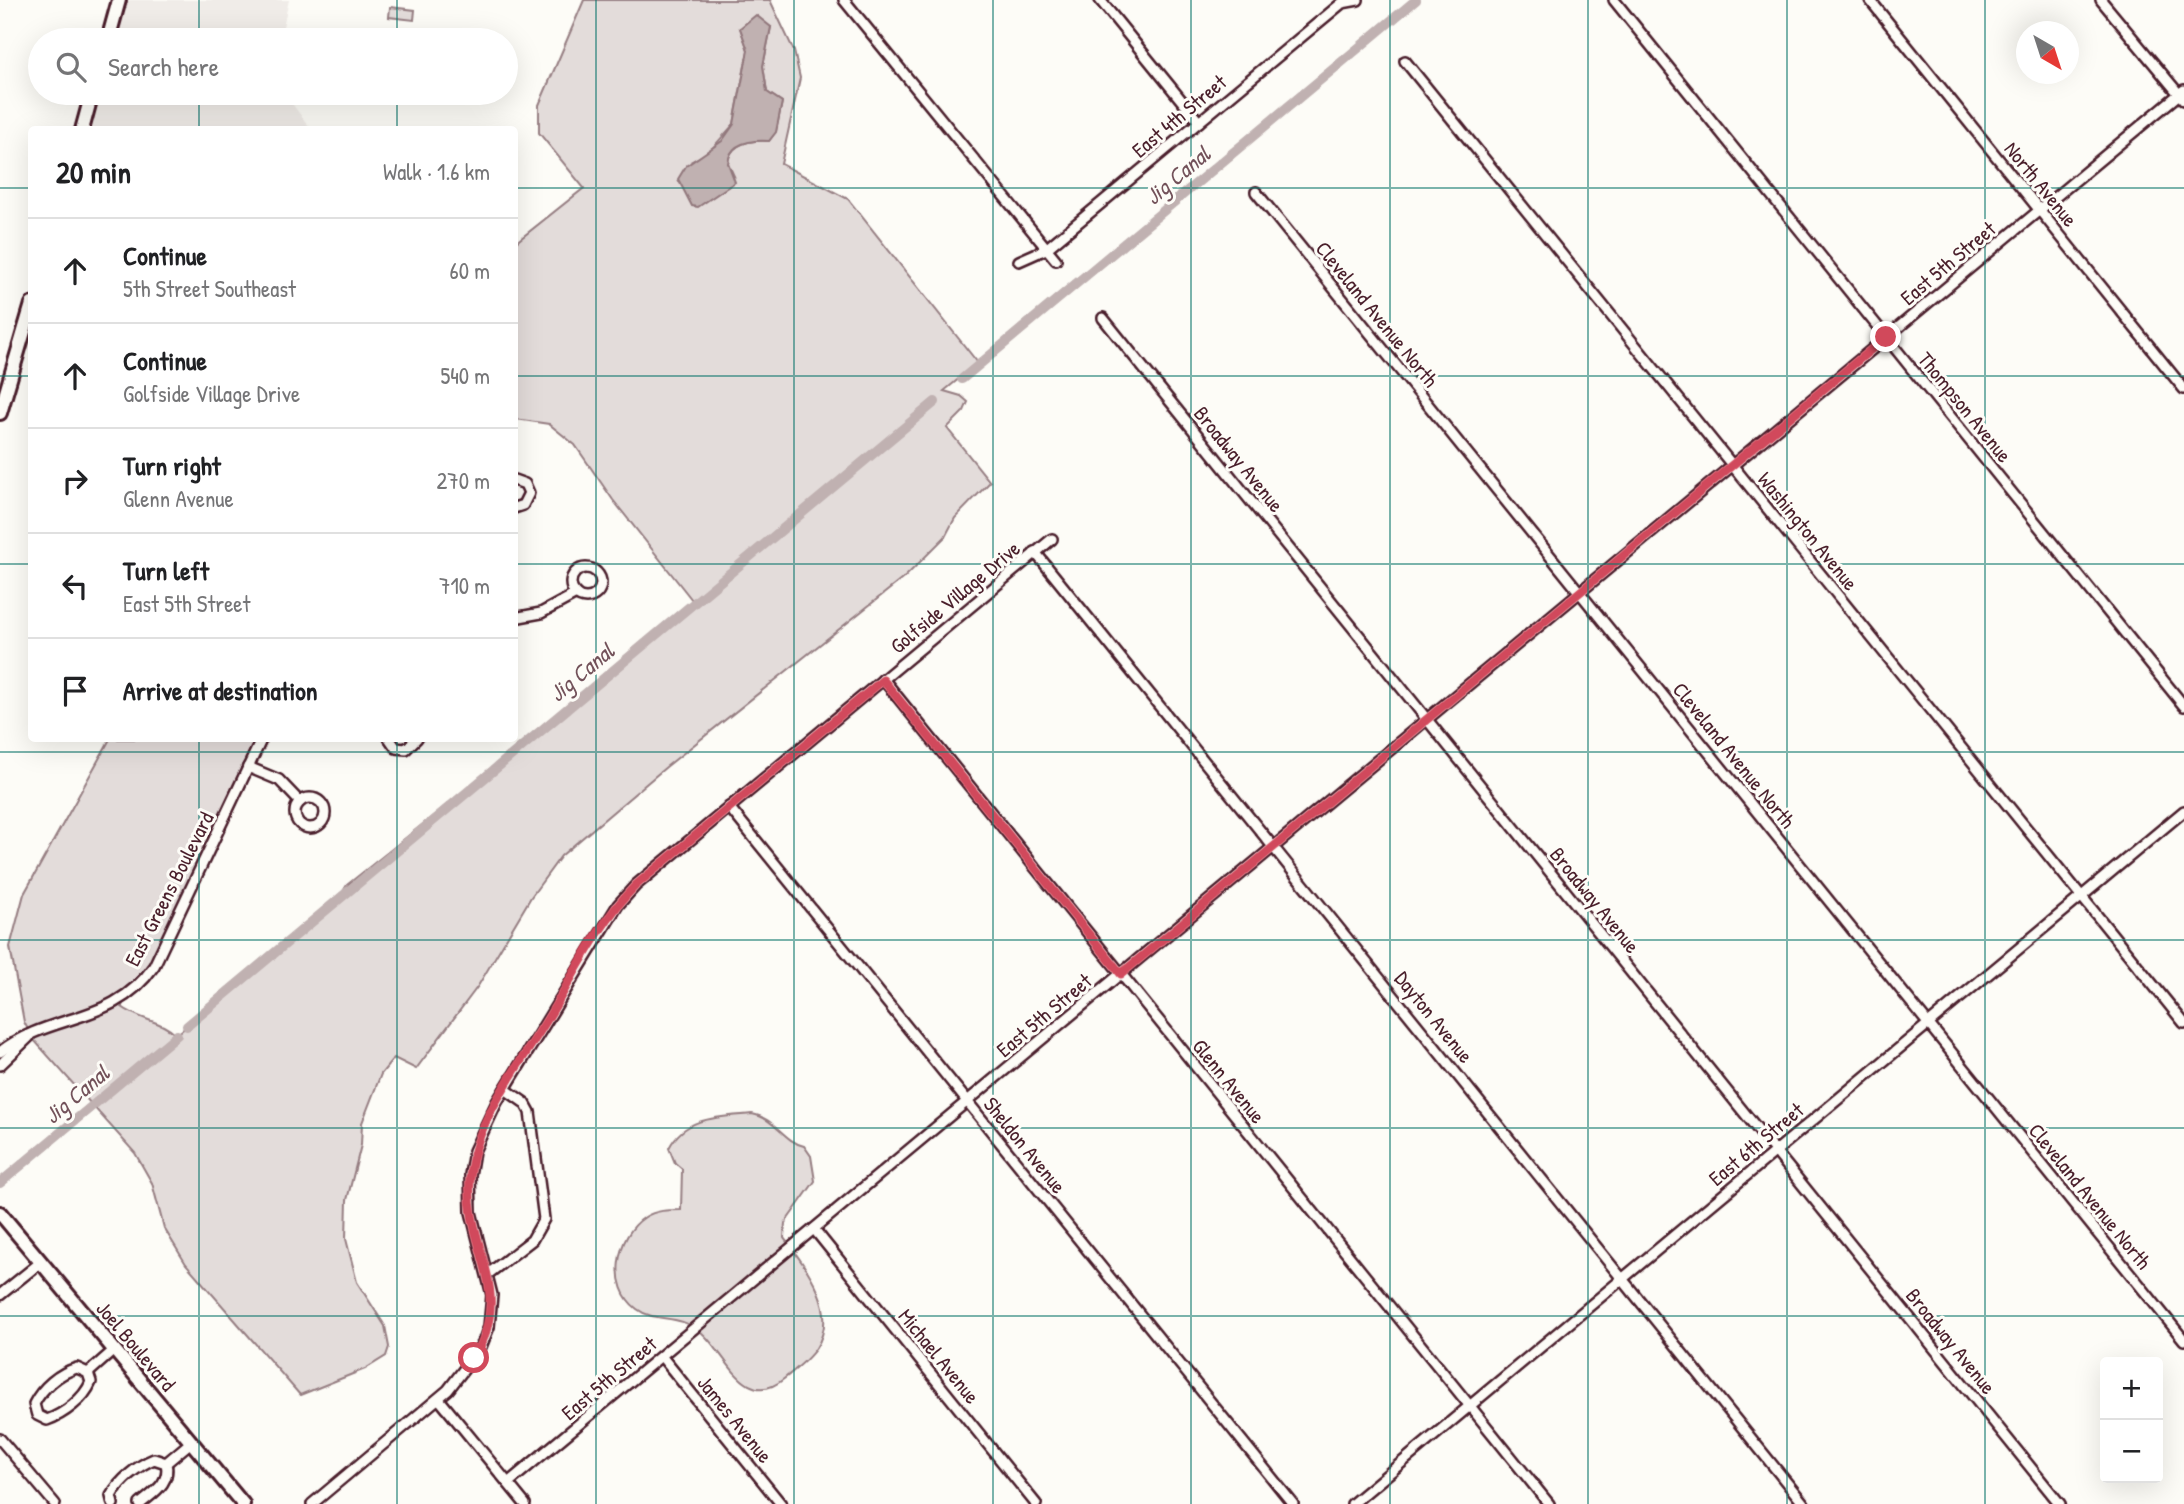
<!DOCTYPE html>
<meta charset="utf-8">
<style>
:root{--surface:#fff;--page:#f6f6f6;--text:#202124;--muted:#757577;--line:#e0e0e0}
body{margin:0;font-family:"Patrick Hand",sans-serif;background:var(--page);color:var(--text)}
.controls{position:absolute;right:21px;bottom:21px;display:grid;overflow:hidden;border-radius:7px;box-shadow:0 7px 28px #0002}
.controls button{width:63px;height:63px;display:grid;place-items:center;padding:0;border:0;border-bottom:2px solid var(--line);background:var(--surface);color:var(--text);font:35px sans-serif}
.compass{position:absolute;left:2016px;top:21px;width:63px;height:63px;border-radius:50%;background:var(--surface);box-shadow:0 7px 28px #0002;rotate:141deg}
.stop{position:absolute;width:21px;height:21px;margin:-16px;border:5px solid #d1495b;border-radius:50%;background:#fff}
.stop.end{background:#d1495b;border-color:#fff;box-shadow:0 2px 7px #0008}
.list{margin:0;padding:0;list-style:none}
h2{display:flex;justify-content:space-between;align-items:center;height:91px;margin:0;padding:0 28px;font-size:30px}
h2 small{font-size:23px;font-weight:400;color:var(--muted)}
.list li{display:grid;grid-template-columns:46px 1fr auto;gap:21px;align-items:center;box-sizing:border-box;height:105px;padding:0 28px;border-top:2px solid var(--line)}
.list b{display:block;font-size:26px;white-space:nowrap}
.list p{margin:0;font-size:23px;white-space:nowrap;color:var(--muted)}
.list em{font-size:23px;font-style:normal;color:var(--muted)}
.icon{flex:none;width:38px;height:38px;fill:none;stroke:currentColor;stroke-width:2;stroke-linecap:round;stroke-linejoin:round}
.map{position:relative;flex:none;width:2184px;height:1504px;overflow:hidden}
.search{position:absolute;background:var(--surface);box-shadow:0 7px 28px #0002;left:28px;top:28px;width:490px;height:77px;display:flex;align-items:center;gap:18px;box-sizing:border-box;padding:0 24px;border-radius:38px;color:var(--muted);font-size:26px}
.panel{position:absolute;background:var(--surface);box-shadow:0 7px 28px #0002;left:28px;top:126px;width:490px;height:616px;border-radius:7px}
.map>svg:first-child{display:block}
</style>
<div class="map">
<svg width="2184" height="1504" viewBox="0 0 2184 1504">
<rect width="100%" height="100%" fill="#fdfcf7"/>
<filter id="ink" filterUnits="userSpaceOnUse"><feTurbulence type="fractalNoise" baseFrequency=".0143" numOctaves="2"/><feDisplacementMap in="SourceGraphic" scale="14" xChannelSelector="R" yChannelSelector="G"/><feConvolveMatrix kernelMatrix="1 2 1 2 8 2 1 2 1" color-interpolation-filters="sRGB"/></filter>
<g filter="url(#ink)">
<g fill="#f0ece8">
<polygon points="125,0 289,0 280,40 113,40"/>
<polygon points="98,93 284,93 311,129 87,130"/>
</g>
<g fill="#e3dcda" stroke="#967e82" stroke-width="2" fill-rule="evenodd">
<path d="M584 0H770L794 51 800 78 781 164 848 199 978 363 944 391 961 396 968 402 964 411 947 428 990 482 955 518 945 537 906 576 666 767 561 856 531 897 478 986 416 1069 394 1058 381 1074 362 1123 361 1145 347 1200 346 1239 357 1282 385 1326 389 1347 386 1356 365 1369 300 1395 186 1264 164 1228 152 1183 135 1153 33 1039 24 1022 10 947 24 894 110 739H256L259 741 150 977 123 1002 122 1007C141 1021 163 1021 176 1035L332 909 347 885 696 605 613 500 575 445 549 424 515 419V243L584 188 539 133V105ZM771 27 763 66 767 92 782 102 776 131 769 141C752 140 730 142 728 163L734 176 692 161 709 152 734 124 748 50 740 28Z"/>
<polygon points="390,7 415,10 414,20 389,17"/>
<path d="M752 1114C775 1118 783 1141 804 1146L811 1156 815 1181 785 1223 784 1238C807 1268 840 1311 816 1348 808 1360 796 1369 785 1378 745 1412 727 1354 701 1332 678 1313 655 1323 637 1309 607 1287 616 1236 645 1217 656 1210 668 1210 681 1210L682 1169 675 1163 669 1148C685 1116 720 1117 752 1114Z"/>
</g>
<path fill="#c0b1b1" stroke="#91777b" stroke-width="2" d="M756 15 771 27 763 66 767 92 782 102 776 132 769 141C753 140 730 142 728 163L735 182 698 207 692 206 678 179 686 166 722 141 734 124 748 50 740 28Z"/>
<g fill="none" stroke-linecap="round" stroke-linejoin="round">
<g stroke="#c0b1b1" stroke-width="10">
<polyline points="962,379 1416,0"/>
<polyline points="187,1026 935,402"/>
<polyline points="0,1183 177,1035"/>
</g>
<g stroke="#4a1f2b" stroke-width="14">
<g id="minor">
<polyline points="844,0 1056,260"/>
<polyline points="1100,0 1199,122"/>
<polyline points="1614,0 2184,706"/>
<polyline points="1870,0 2184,389"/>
<polyline points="2101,0 2184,100"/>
<polyline points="1405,61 2184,1023"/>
<polyline points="1256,192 2184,1340"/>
<polyline points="1019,261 1046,249 1342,3 1358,0"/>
<polyline points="1103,318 2060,1504"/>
<polyline points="514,480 525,484 529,493 523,505 514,508"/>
<polyline points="1035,552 1804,1504"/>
<circle cx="586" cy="583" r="15"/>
<polyline points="514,618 541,613 576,594"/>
<polyline points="883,679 1549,1504"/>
<polyline points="389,738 396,748 406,749 417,738"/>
<polyline points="248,767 279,780 300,802"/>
<circle cx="310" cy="813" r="15"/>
<polyline points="729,807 1293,1504"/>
<path d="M0 1052C51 1012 114 1025 154 966L262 738"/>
<polyline points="0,1065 29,1037"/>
<polyline points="814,1229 1036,1504"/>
<polyline points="488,1274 532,1240 544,1219 530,1112 525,1103 505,1089"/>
<polyline points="0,1295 41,1262"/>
<polyline points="662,1357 781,1504"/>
<path d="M77 1368 88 1373 91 1382C84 1399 64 1414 47 1420L37 1415 34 1404C42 1388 59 1373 77 1368Z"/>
<polyline points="88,1373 114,1350"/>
<polyline points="439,1399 525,1504"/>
<polyline points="0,1439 55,1504"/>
<polyline points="166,1463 191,1442"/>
<polyline points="508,1483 2184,90"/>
<path d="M113 1504 111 1496C120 1480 137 1466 154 1459L166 1463C171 1483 154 1492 140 1504"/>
<polyline points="312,1504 448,1390 481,1347 489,1327 492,1295 471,1212 470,1175 474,1151 497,1102 618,905 636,885 1052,539"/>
<polyline points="1352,1504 2184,811"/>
</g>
</g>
<g stroke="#4a1f2b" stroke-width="18">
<g id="secondary">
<polyline points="108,40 119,0"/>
<polyline points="82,130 92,93"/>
<polyline points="0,413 32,304"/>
<polyline points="0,1213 243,1504"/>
</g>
</g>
<use href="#minor" stroke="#fdfcf7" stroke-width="9"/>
<use href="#secondary" stroke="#fdfcf7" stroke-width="12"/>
</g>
</g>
<g fill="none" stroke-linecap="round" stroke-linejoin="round" filter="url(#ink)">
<path stroke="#d1495b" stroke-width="9" d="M474 1358C515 1288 465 1249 470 1179 474 1120 519 1067 548 1018 575 973 599 922 636 885L883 680 1121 974 1886 337"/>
</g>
<path fill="none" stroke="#0f766e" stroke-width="2" stroke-opacity="0.55" d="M199 0V40M397 0V40M596 0V1504M794 0V1504M993 0V1504M1191 0V1504M1390 0V1504M1588 0V1504M1787 0V1504M1985 0V1504M199 93V130M397 93V130M0 188H32M514 188H2184M0 376H32M514 376H2184M0 564H32M514 564H2184M199 738V1504M397 738V1504M0 752H2184M0 940H2184M0 1128H2184M0 1316H2184"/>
<g text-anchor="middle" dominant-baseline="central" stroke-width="6" stroke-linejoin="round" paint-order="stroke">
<g font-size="21" fill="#4a1f2b" stroke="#fdfcf7">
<text transform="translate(1179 116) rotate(-40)">East 4th Street</text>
<text transform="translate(2041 184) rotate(51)">North Avenue</text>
<text transform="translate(1948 263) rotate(-40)">East 5th Street</text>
<text transform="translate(1377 314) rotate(51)">Cleveland Avenue North</text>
<text transform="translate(1965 407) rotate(51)">Thompson Avenue</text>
<text transform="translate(1239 459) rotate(51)">Broadway Avenue</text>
<text transform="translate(1808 531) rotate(51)">Washington Avenue</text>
<text transform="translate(955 597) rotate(-40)">Golfside Village Drive</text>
<text transform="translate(1734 755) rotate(51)">Cleveland Avenue North</text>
<text transform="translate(169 889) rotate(-63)">East Greens Boulevard</text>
<text transform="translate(1595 900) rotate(51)">Broadway Avenue</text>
<text transform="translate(1044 1015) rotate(-40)">East 5th Street</text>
<text transform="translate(1434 1017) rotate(51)">Dayton Avenue</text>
<text transform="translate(1229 1081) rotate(51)">Glenn Avenue</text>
<text transform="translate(1756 1144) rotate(-40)">East 6th Street</text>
<text transform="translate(1025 1145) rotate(51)">Sheldon Avenue</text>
<text transform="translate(2090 1196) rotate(51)">Cleveland Avenue North</text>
<text transform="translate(1951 1341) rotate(51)">Broadway Avenue</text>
<text transform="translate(136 1346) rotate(50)">Joel Boulevard</text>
<text transform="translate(939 1356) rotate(51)">Michael Avenue</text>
<text transform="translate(609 1378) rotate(-40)">East 5th Street</text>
<text transform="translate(735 1419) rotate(51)">James Avenue</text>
</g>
<g font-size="23" font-style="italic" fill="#73525a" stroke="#fdfcf7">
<text transform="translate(1177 175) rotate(-40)">Jig Canal</text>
<text transform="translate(581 672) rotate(-40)">Jig Canal</text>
<text transform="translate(76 1094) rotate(-40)">Jig Canal</text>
</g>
</g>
</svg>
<div class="controls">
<button>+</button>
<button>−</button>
</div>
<svg class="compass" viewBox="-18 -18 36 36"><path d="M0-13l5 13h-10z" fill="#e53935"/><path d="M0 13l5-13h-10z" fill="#757577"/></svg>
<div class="stop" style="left:474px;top:1358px"></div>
<div class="stop end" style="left:1886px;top:337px"></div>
<div class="search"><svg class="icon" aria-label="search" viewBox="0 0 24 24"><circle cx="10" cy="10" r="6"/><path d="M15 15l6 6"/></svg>Search here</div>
<section class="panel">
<h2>20 min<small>Walk · 1.6 km</small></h2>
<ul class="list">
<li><svg class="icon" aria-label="ahead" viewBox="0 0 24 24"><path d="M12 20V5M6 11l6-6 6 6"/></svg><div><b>Continue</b><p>5th Street Southeast</p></div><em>60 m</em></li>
<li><svg class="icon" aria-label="ahead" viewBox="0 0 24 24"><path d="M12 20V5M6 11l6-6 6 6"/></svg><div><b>Continue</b><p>Golfside Village Drive</p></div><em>540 m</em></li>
<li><svg class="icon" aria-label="right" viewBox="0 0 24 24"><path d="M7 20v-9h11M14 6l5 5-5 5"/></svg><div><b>Turn right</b><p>Glenn Avenue</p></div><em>270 m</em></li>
<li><svg class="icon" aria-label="left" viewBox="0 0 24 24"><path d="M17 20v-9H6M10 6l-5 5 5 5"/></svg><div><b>Turn left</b><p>East 5th Street</p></div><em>710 m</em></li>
<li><svg class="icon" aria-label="arrive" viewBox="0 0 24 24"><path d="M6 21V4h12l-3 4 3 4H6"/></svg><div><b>Arrive at destination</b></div></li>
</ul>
</section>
</div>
